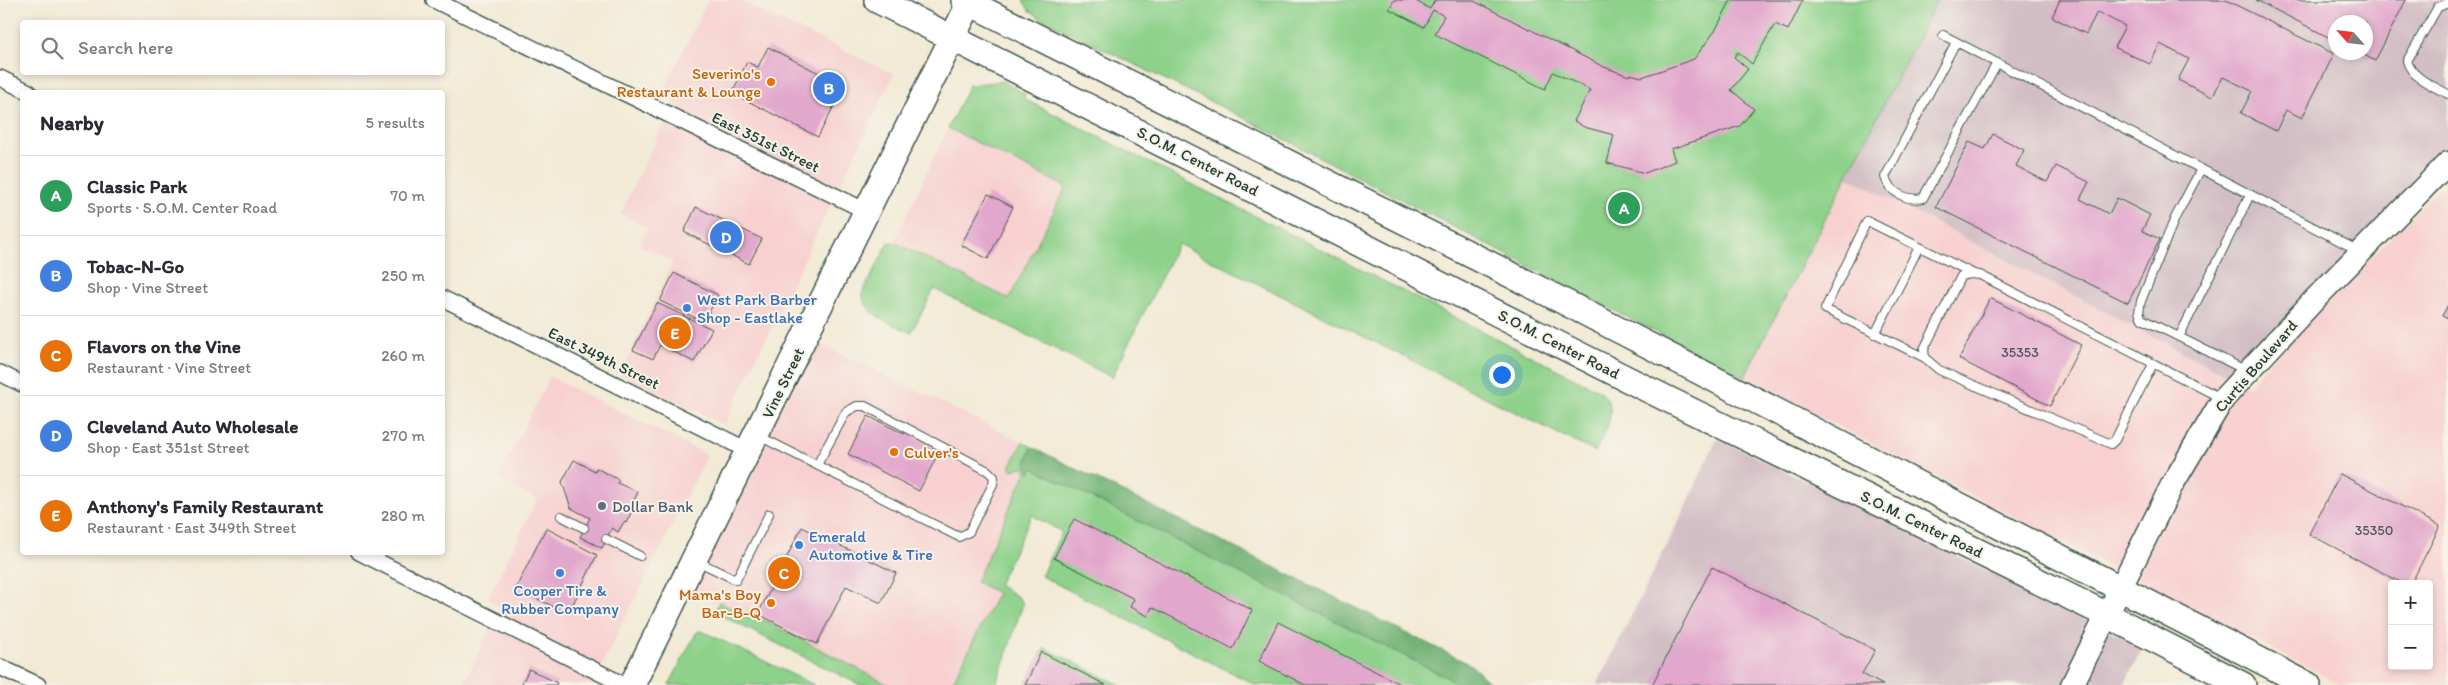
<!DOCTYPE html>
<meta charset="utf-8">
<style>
:root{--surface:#fff;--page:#f7f7f7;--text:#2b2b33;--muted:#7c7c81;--line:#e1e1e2;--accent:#d93025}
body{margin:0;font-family:Itim,sans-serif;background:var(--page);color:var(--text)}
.controls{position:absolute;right:15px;bottom:15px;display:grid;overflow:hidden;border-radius:5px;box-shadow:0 2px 8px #0003}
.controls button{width:45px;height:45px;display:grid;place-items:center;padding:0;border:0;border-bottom:1px solid var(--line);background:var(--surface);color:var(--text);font:25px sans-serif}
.compass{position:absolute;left:2328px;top:15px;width:45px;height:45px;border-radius:50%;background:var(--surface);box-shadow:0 2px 8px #0003;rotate:297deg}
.you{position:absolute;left:1501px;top:374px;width:18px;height:18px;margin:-12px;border:4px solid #fff;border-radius:50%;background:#1a73e8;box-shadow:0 0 0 8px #1a73e833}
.badge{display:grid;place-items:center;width:32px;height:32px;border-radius:50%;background:var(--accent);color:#fff;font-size:16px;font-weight:700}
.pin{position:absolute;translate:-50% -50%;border:2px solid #fff;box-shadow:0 1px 5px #0006}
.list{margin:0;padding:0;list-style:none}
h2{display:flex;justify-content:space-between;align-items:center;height:65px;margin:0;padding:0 20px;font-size:21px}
h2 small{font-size:16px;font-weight:400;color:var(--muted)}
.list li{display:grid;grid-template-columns:32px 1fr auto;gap:15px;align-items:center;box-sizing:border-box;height:80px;padding:0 20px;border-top:1px solid var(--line)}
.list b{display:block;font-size:19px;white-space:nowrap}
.list p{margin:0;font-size:16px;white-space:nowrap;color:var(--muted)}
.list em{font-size:16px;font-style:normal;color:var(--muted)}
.icon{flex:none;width:28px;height:28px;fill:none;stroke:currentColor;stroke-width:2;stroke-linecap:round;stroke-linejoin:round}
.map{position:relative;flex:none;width:2448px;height:685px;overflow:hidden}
.search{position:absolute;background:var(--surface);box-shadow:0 2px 8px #0003;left:20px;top:20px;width:425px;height:55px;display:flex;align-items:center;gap:12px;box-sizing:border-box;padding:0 18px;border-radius:5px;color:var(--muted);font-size:19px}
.panel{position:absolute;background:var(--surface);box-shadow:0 2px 8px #0003;left:20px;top:90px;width:425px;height:465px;border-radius:5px}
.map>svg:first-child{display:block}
</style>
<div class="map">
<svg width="2448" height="685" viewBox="0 0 2448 685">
<rect width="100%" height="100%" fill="#f7f3e8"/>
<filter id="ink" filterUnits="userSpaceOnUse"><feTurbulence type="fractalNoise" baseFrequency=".02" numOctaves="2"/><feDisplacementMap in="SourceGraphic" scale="10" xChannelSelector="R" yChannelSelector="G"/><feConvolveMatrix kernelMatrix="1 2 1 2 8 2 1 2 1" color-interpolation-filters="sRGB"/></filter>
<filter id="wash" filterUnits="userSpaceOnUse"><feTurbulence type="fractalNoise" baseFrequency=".0096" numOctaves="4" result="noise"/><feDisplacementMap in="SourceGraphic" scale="20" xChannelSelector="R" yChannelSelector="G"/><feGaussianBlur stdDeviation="1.12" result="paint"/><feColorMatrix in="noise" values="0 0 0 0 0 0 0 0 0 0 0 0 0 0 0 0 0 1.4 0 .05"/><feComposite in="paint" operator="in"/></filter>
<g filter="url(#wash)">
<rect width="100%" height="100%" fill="#f2ead5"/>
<g fill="#f7d0cf" fill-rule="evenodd">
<polygon points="708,0 737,0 894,74 724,425 621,374 673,262 639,245 648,228 620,214 675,101 662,94"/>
<polygon points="948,128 1066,187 1009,300 894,242"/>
<path d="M1846 176 2249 387 2270 361 2448 179V685H2342L1744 378ZM2392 584H2429V666H2392Z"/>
<polygon points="812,340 1023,442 1010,468 1024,466 1026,472 976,581 998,593 951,685 889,685 754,615 751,619 686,588"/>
<polygon points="550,377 707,455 592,685 463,685 501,607 488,599 537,499 498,479"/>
</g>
<g fill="#d2bec5" fill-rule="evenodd">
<path d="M1937 0H2448V153L2232 378 1846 176ZM2336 22H2366V52H2336Z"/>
<polygon points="1717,438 2143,647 2124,685 1597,685 1688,502"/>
</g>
<g fill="#8dd18a" stroke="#56875f">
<polygon points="1023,0 1937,0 1744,378 1248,120 1042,19 1029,10"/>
<path d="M1002 81 1025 94 1024 99 1600 391C1621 409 1605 432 1595 452L1178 244 1112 377 934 289 911 333C894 324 865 316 862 294L889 242H894L1009 299 1066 187 948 128 969 85Z"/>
<polygon points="1023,442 1032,447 1026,462 1030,472 1032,467 1462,685 1256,685 1041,576 1062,532 1032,515 998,585 1018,597 1023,604 996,685 951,685 998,593 976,582 1026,472 1024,466 1013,470 1010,467"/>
<polygon points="719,602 751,619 754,615 889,685 860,685 714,612"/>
<polygon points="699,631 704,632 814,685 669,685 696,633"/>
<polygon points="1045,648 1120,685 1025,685"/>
</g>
<polygon fill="#72b376" stroke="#487855" points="1032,447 1471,665 1490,683 1489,685 1462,685 1033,468 1030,473 1026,462"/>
<g id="blocks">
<g fill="#e2a7cc">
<polygon points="1394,0 1414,0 1430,9 1435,0 1472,0 1604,67 1629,76 1630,74 1642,77 1694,59 1715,31 1731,0 1803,0 1788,30 1775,24 1752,64 1738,52 1734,57 1748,69 1731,90 1754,109 1740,126 1671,149 1675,161 1645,173 1607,163 1614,135 1584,127 1574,121 1590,90 1553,72 1545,89 1435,34 1444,16 1433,10 1424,27 1389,9"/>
<polygon points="2060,0 2226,0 2334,54 2302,118 2286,110 2276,131 2241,113 2252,91 2223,77 2212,97 2178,80 2189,59 2160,44 2150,64 2114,47 2125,26 2097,12 2086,34 2052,17"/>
<polygon points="2256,0 2406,0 2375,61 2359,52 2366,52 2366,22 2336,22 2336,41"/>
<polygon points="768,47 844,86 818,137 732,93 747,62 758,67"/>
<polygon points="1993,134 2024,150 2016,166 2047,182 2056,166 2089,182 2080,199 2109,214 2117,198 2150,215 2142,231 2160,239 2128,303 1936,207 1969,142 1985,149"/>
<polygon points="988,194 1013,207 988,259 961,245"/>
<polygon points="696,207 762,239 749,264 684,232"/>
<polygon points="674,273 718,295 704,322 660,301"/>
<polygon points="1990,298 2081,345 2050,406 1959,359"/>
<polygon points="657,303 712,329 694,362 660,345 653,359 633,350"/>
<polygon points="2448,305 2448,319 2442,316"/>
<polygon points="868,416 904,434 906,430 915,434 914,437 940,450 919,491 848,454"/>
<polygon points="574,460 595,471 596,468 619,480 617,483 638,492 633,502 636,503 626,523 624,522 618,532 612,528 602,548 580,537 590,518 571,508 562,482"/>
<polygon points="2340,474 2440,526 2411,584 2404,584 2309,534"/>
<polygon points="1074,519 1252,610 1233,649 1152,607 1148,616 1130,607 1134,599 1054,558"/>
<polygon points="802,527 896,573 881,603 846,586 817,644 758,614"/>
<polygon points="546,528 597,555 568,614 516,588"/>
<polygon points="1712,567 1875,650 1862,674 1883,685 1652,685"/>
<polygon points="1278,622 1402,685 1305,685 1259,661"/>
<polygon points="1041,652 1106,685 1025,685"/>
<polygon points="529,669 557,683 556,685 521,685"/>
</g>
</g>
</g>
<g filter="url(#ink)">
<use href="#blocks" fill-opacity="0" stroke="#3f574c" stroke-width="1"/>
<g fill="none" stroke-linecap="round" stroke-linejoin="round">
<g stroke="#3f574c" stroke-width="10">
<g id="lane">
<path d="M2448 3 2438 7 2407 61C2412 78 2433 86 2448 94"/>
<polyline points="1943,35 2359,251"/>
<path d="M1956 42 1885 177C1890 193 1907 201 1923 198L1997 63"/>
<polyline points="1875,334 1919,247"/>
<polyline points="2179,337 2142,319 2139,312 2141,301 2175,218 2201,169"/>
<polyline points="1925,358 1825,309 1867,221 1974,274"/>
<polyline points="2153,364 2115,440 2111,444 1939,370 1925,358 1924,349 1961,276 1970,274 1980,275 2221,398"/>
<polyline points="2245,370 2179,337 2250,195"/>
<polyline points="759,436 959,537 969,532 993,484 994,477 988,471 865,406 857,406 846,412 817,465"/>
<polyline points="561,516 584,528"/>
<polyline points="606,539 640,556"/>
<polyline points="697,561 736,580 769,514"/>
</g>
</g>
<g stroke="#3f574c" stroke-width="18">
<g id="street">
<polyline points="434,0 866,211"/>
<polyline points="0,78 29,92"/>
<polyline points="442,298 749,451"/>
<polyline points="0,373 22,384"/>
<polyline points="359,552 624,685"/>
<polyline points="0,667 38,685"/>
</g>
</g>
<g stroke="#3f574c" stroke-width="25">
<polyline id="secondary" points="2072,685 2172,485 2223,399 2316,298 2448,163"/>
</g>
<g stroke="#3f574c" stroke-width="28">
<g id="primary">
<polyline points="877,0 1647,389 2107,615 2243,685"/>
<polyline points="964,0 1547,293 2308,685"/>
<polyline points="632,685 971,0"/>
</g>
</g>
<use href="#lane" stroke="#fff" stroke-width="8"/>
<use href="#street" stroke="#fff" stroke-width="15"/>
<use href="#secondary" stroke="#fff" stroke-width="22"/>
<use href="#primary" stroke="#fff" stroke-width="25"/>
</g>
</g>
<g fill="#e8710a" stroke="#f7f3e8" stroke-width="2">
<circle cx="771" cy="82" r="5"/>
<circle cx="894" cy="452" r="5"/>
<circle cx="771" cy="603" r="5"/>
</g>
<g fill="#3f7fe0" stroke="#f7f3e8" stroke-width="2">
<circle cx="687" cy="308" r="5"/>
<circle cx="799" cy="545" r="5"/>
<circle cx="560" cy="573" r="5"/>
</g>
<circle fill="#5c6f8a" stroke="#f7f3e8" stroke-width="2" cx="602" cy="506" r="5"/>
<g text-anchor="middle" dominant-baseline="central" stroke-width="4" stroke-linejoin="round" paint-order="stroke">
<g font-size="14" fill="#50585a">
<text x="2020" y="352">35353</text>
<text x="2374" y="530">35350</text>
</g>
<g font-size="16" fill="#c56008" stroke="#f7f3e8" text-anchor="end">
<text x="761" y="73">Severino's<tspan x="761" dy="18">Restaurant &amp; Lounge</tspan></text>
<text x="904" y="452" text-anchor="start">Culver's</text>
<text x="761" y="594">Mama's Boy<tspan x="761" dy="18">Bar-B-Q</tspan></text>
</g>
<g font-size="16" fill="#1f3d34" stroke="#f7f3e8">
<text transform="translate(766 142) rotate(26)">East 351st Street</text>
<text transform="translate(1198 161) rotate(27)">S.O.M. Center Road</text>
<text transform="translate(1559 344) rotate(27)">S.O.M. Center Road</text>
<text transform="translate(604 358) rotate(26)">East 349th Street</text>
<text transform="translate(2256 366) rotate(-49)">Curtis Boulevard</text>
<text transform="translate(783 383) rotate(-64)">Vine Street</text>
<text transform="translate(1922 524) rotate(26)">S.O.M. Center Road</text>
</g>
<g font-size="16" fill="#366cbe" stroke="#f7f3e8" text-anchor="start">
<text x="697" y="299">West Park Barber<tspan x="697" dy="18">Shop - Eastlake</tspan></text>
<text x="809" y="536">Emerald<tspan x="809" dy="18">Automotive &amp; Tire</tspan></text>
<text x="560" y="590" text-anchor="middle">Cooper Tire &amp;<tspan x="560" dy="18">Rubber Company</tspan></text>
</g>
<g font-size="16" fill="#4e5e75" stroke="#f7f3e8" text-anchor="start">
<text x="612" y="506">Dollar Bank</text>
</g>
</g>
</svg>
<div class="controls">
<button>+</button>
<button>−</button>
</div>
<svg class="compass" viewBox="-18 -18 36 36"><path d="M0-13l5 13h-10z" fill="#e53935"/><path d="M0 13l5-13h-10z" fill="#7c7c81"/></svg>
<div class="you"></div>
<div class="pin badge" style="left:1624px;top:208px;background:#2e9e5b">A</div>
<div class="pin badge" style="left:829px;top:88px;background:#3f7fe0">B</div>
<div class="pin badge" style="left:784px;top:573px;background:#e8710a">C</div>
<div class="pin badge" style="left:726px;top:237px;background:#3f7fe0">D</div>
<div class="pin badge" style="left:675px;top:333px;background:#e8710a">E</div>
<div class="search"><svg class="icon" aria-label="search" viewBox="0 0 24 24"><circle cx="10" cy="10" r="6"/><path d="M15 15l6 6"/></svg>Search here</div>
<section class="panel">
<h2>Nearby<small>5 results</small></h2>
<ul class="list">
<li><span class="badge" style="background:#2e9e5b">A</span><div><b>Classic Park</b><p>Sports · S.O.M. Center Road</p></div><em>70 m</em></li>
<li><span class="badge" style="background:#3f7fe0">B</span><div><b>Tobac-N-Go</b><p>Shop · Vine Street</p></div><em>250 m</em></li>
<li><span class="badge" style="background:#e8710a">C</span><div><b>Flavors on the Vine</b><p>Restaurant · Vine Street</p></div><em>260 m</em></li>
<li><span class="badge" style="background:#3f7fe0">D</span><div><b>Cleveland Auto Wholesale</b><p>Shop · East 351st Street</p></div><em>270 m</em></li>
<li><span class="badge" style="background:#e8710a">E</span><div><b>Anthony's Family Restaurant</b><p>Restaurant · East 349th Street</p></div><em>280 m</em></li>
</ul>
</section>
</div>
